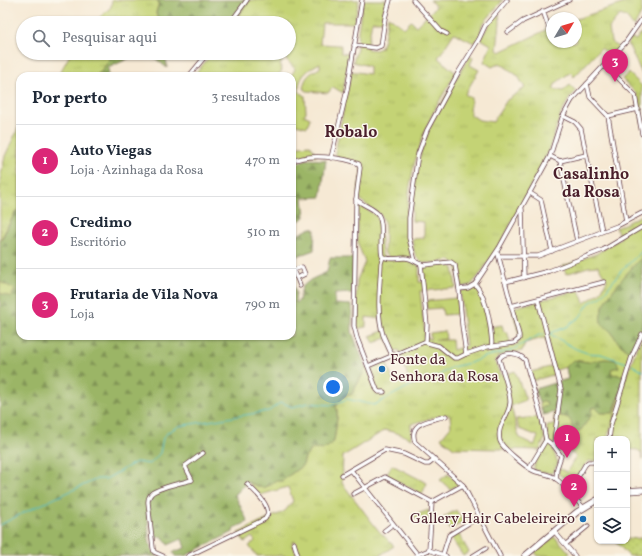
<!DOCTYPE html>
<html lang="pt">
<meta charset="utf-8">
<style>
:root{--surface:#fff;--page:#f6f6f7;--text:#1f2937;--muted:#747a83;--line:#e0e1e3;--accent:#db2777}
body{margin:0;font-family:Vollkorn,serif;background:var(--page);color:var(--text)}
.controls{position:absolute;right:12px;bottom:12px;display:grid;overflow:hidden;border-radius:8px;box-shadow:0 1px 3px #0004}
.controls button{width:36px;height:36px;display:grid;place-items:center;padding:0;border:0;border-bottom:1px solid var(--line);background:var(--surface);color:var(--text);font:20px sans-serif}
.compass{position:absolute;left:546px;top:12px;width:36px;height:36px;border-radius:50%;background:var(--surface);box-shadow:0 1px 3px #0004;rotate:52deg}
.you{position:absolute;left:333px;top:387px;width:14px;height:14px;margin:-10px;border:3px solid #fff;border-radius:50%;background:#1a73e8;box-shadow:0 0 0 6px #1a73e833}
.badge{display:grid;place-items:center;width:26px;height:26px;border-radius:50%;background:var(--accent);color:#fff;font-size:13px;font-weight:700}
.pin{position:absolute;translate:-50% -33px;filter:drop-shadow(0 1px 2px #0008)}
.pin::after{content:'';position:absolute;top:21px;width:14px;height:12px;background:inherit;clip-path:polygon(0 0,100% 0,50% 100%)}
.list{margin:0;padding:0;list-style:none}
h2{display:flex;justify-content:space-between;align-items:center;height:52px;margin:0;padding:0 16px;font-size:17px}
h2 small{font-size:13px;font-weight:400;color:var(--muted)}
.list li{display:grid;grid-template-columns:26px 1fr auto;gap:12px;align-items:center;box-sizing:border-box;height:72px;padding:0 16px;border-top:1px solid var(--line)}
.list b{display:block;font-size:15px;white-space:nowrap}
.list p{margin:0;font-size:13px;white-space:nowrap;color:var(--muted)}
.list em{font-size:13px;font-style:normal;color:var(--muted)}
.icon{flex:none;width:22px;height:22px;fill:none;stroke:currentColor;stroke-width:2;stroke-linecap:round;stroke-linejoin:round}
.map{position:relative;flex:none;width:642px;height:556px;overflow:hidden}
.search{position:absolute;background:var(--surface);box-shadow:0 1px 3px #0004;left:16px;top:16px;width:280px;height:44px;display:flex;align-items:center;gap:10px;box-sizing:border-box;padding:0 14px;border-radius:22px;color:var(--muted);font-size:15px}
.panel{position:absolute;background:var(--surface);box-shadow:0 1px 3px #0004;left:16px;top:72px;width:280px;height:268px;border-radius:12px}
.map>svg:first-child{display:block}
</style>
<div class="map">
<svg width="642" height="556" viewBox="0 0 642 556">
<defs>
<pattern id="grass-tufts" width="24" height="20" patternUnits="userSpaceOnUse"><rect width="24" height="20" fill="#c4d375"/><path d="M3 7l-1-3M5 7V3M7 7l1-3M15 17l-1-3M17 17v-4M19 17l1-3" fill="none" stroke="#aab565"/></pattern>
<pattern id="forest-firs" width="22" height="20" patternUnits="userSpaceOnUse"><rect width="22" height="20" fill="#9bb566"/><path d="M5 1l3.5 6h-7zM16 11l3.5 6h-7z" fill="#809354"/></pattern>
<pattern id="park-dots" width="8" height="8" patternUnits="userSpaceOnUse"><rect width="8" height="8" fill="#c4d375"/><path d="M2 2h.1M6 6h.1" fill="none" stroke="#aab565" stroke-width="1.8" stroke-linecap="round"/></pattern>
</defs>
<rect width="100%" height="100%" fill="#fbf7ec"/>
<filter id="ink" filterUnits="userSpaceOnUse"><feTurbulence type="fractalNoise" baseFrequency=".025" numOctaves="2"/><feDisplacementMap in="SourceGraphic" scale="8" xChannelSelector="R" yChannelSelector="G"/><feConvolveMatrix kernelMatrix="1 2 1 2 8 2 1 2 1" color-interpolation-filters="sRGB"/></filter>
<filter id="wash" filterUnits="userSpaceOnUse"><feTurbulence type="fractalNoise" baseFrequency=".012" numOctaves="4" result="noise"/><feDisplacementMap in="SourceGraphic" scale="16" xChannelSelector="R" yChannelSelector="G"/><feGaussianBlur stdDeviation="0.9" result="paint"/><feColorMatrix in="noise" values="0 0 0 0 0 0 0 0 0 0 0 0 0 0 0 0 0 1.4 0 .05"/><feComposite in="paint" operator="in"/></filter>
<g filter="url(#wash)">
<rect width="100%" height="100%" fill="#f6e9d4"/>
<g fill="url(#grass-tufts)" stroke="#877950">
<polygon points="112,0 157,0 159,3 156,13 159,23 94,23 111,7"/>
<path d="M250 0H359L354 23H322L320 44 341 45V53L349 54 343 93 333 87 328 93 307 91 303 88C305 76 310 73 320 68V63C307 70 298 77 299 92L305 96 306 112 304 115 310 118 307 127 292 123 291 76 295 69 286 59 284 53H289V23H233Z"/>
<path d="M363 0H388L384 8 382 21H372L367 49 376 50 381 48 384 39 388 16 404 28 411 21 416 26 436 7 430 0H503L482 25 480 36 474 43 454 33 438 58 456 73C443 94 430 116 422 139 412 167 406 199 407 229 408 238 410 248 411 257H389L385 254C383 244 387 228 383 219 378 209 361 206 359 195 356 185 364 174 360 164L336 157 335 153 351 71 369 74V66L353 62 357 48 358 31Z"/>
<path d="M634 0H642V12L634 27 626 17 620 15 609 28 611 42 619 48 611 56 601 48 574 77 571 72 556 83 553 89 563 91 570 85 576 91 569 99 561 113 548 153 501 243 480 274 471 285 463 287 460 286C458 278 459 264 451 260 425 264 415 269 412 239L424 238V222L412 221C412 199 416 163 424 143 434 112 453 84 470 56L473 58 470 65 479 70 465 94 471 98 470 114 479 120 493 122 507 100 525 88 518 76 500 63 492 67 484 62 491 45 481 39 489 24 499 13 500 22 497 50 500 52 552 27V42H576V19Z"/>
<polygon points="642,33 642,74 629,46 627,45 631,38 636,40 639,35"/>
<polygon points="71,53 114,53 101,72 95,76 58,76"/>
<polygon points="212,53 280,53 282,61 280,65 282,70 278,76 194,76"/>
<polygon points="629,73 642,86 642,123 636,93 622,79"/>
<polygon points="20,124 20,210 16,211 0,241 0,180 5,156"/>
<polygon points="310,145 317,155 295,158 292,160 292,147"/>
<path d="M359 205 376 215 380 224 382 256C393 263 408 256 419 266V282H424L423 273 424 267 450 263 453 267 456 288 420 291 425 335 430 340V333L445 331 446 339 435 340H452L453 350 466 346 460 291 471 289 477 282 490 327 502 325 504 332 507 331 511 345 517 344 520 339 512 308 579 290 584 303 600 293 607 280 598 266 588 267 566 274 563 266 596 254 621 238 616 228 642 215V329L631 352 625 380 607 439H597V461H588L570 489 566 485 567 479 558 474V468L567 472 576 456 567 450 553 443 552 447 558 464 552 473 539 472 534 469V465L547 442V426L554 425V412L543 415 535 389 568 379 566 367 556 370 553 375 532 381 531 372 553 366 546 340 543 338 525 343 522 351 499 356 495 362 500 374 503 375 515 371 526 400 511 406 518 434 520 438 534 445 536 442 538 436 519 429 516 419 538 417 545 438 540 450 454 448 441 438 451 426 450 416 446 414 411 424V439L400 434 385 430 343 456 342 483 378 530 394 546 379 556H300L295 541 292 542 297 556H257L249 546 255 541 252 537 245 542 238 533 285 511 293 501 288 487 260 495 247 482 263 488 303 465 305 457 313 448 322 450 334 441C335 433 339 412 336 407L343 397 352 394 366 368 385 359 394 383 408 377 399 350 392 352 386 338 374 343 370 336 383 331 381 319 366 317V327L356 329 355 320 357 280 365 262 358 244 357 227Z"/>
<polygon points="457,298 459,314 443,315 442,308 427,309 426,301"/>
<path d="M642 336V460L641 453 638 450 627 449V439H610C615 406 629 367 642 336Z"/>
<polygon points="392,465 427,483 422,494 386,475"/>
<polygon points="448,474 458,482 458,485 450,489 440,480"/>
<polygon points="429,510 428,520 415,518 414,515"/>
<polygon points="456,510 463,522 450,529 444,517"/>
<polygon points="458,533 469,552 463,556 451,538"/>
<polygon points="554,537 557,539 570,553 566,556 538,556 535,552"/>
</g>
<g fill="url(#forest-firs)" stroke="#726a48">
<polygon points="157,0 250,0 232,23 159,23 156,13 159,3"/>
<polygon points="114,53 140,53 108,68 109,76 95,76 101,72"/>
<polygon points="149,53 160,53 166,59 167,68"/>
<polygon points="307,159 326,160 321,197 303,198 305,217 292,225 292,165"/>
<path d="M20 210V336H292V283L296 292 295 303 299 301 302 287 310 280 327 272 330 258H353V293L335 294V304L352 305V332L366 368 352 394 343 397 336 406C339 412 335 433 334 441 327 448 324 451 313 448L305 457 303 465 282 481H275L263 488 247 482 235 495 248 522 234 528 233 532 185 556H175L173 552 185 548 182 539 168 545 162 536 153 539 151 517H148C149 530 146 550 159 556H0V242L16 211Z"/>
<polygon points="311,228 315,230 314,250 292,258 292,231 295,236"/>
<path d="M642 257V329L631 352C619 345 619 344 612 333 609 328 603 327 601 322 596 304 630 270 642 257Z"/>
<path d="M605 359 616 360 619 367 611 369 612 374 626 376 613 413H601L595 407 591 409 592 414 581 430 573 431C571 421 572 417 560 416L556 410 554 412 543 415 541 408 547 406 546 401 539 403 535 389 568 379 566 367 573 360 589 362Z"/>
</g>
<polygon fill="url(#park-dots)" stroke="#877950" points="642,538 642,556 629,556 615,541 627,541 627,539"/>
<polygon fill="#c4d375" stroke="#877950" points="0,282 15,289 11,297 0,293"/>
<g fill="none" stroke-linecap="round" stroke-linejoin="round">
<g stroke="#51bfc6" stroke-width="1">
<polyline points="551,333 566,327 580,317 589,303 601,297 621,271 642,251"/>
<polyline points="548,334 550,334 576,349 587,353 601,354 627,363"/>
<polyline points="632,365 642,371"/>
<polyline points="0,525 25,512 97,479 106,479 136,462 150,464 160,453 163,438 168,432 179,426 269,411 281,402 292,407 308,403 332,405 347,399 374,405 419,381 438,376 452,367 470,363 487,356 510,351 539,335 544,334"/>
</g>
</g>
</g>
<g filter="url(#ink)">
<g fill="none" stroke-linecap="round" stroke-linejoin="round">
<g stroke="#643d44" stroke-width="5">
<g id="minor">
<polyline points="413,0 441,31 447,34"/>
<polyline points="543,11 549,28"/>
<polyline points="230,23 247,0"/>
<polyline points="508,32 523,21 569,0"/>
<polyline points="354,45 376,48 381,46 385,18 390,0"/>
<polyline points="605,65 635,95 642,134"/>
<polyline points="189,76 208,53"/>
<polyline points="587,84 590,97 608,116 626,221"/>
<polyline points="563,116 575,122 581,129 602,231"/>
<polyline points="608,116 638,109"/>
<polyline points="550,156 560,161 586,155"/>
<polyline points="331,158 347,90 362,0"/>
<polyline points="560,161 577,241"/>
<path d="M292 162C306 153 344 157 359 164L360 168 356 199C362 205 371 207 377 213 385 222 379 244 382 256 388 261 397 258 405 258 412 258 417 264 424 265L451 262 455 265 459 289 468 288 475 284 499 248 550 156 562 118 572 100 625 43 642 19"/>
<polyline points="530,193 541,200 552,251"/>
<polyline points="356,199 354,326 357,338 377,390 379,392 384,392"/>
<polyline points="522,209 524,278"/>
<polyline points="499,256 538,256 617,226 642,213"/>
<path d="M383 257 381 263C380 286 376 312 383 335 386 342 389 349 392 355"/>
<polyline points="415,261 409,238 409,218 418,154 427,130 458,73 479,39 485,26 507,0"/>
<polyline points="421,264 427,325 426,342"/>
<polyline points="296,277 293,270 302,267 305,274 297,278 300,286"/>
<polyline points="505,282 549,271 603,250 642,227"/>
<path d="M475 284C487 298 491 327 492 346"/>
<polyline points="538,300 561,389 555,433 554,446"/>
<polyline points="511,306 604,282"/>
<polyline points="466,354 487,347 514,343 519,339 519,335 498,254"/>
<polyline points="368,366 424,342 439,346 454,358 458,358 466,354 462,325 459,289"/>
<path d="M446 416C431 421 408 421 415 442L463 485 500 556"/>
<polyline points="609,439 611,424 632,356 642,334"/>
<polyline points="546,440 554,446 561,456 557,468 556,479"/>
<path d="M530 469 531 465 546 440 542 419 525 360C519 353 505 350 499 359 502 370 511 393 510 403 509 417 496 425 500 441 502 448 526 467 532 470 539 474 548 473 555 478 566 486 574 498 583 507"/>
<polyline points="351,470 418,555"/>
<polyline points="342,475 385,450 404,454 425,464 429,464 435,459"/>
<polyline points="569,492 585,465 588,462 597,462"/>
<polyline points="353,494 385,477 432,502"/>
<polyline points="432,502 463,485"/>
<polyline points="384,531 393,524"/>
<polyline points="554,531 575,556"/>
<polyline points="294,543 298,556"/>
<polyline points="566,544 588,526"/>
<polyline points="429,550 432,502"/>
<polyline points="443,554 449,535 472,521"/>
<polyline points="417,555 429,550 446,556"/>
<path d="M163 556 154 552 153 548 148 502C148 499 149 496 152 493 160 487 181 483 192 480L185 466 203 453"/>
<path d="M188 556 265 519C275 508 254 491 247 484"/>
<polyline points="473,556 486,548"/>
</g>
</g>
<g stroke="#643d44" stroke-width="7">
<g id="primary">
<polyline points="627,491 642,490"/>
<polyline points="525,556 577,512 597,500"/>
</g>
</g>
<use href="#minor" stroke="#fff" stroke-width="3.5"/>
<use href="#primary" stroke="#fff" stroke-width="5.5"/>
</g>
</g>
<g fill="#1f6fb2" stroke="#fbf7ec" stroke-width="1.5">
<circle cx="382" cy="369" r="4"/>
<circle cx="583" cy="519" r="4"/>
</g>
<g text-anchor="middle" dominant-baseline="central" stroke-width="3" stroke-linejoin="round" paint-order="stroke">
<g font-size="15" fill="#4a1f2b" stroke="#fbf7ec" text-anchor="start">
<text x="390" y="360">Fonte da<tspan x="390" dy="17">Senhora da Rosa</tspan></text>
<text x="575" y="519" text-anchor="end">Gallery Hair Cabeleireiro</text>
</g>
<g font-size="16" font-weight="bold" fill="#4a1f2b" stroke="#fbf7ec">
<text x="351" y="133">Robalo</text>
<text x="591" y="175">Casalinho<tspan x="591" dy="18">da Rosa</tspan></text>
</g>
</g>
</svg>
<div class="controls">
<button>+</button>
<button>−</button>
<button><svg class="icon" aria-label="layers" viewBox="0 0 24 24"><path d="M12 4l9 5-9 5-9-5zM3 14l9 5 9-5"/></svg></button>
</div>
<svg class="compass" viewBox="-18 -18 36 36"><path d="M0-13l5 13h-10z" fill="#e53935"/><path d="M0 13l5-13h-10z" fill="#747a83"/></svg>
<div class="you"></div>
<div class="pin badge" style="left:567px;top:458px">1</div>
<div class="pin badge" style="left:574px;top:507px">2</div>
<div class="pin badge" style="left:615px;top:82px">3</div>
<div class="search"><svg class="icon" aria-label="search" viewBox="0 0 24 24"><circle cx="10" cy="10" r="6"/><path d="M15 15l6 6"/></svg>Pesquisar aqui</div>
<section class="panel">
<h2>Por perto<small>3 resultados</small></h2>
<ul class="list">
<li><span class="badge">1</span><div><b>Auto Viegas</b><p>Loja · Azinhaga da Rosa</p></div><em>470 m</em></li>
<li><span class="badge">2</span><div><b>Credimo</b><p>Escritório</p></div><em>510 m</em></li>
<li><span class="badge">3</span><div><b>Frutaria de Vila Nova</b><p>Loja</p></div><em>790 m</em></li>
</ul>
</section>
</div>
